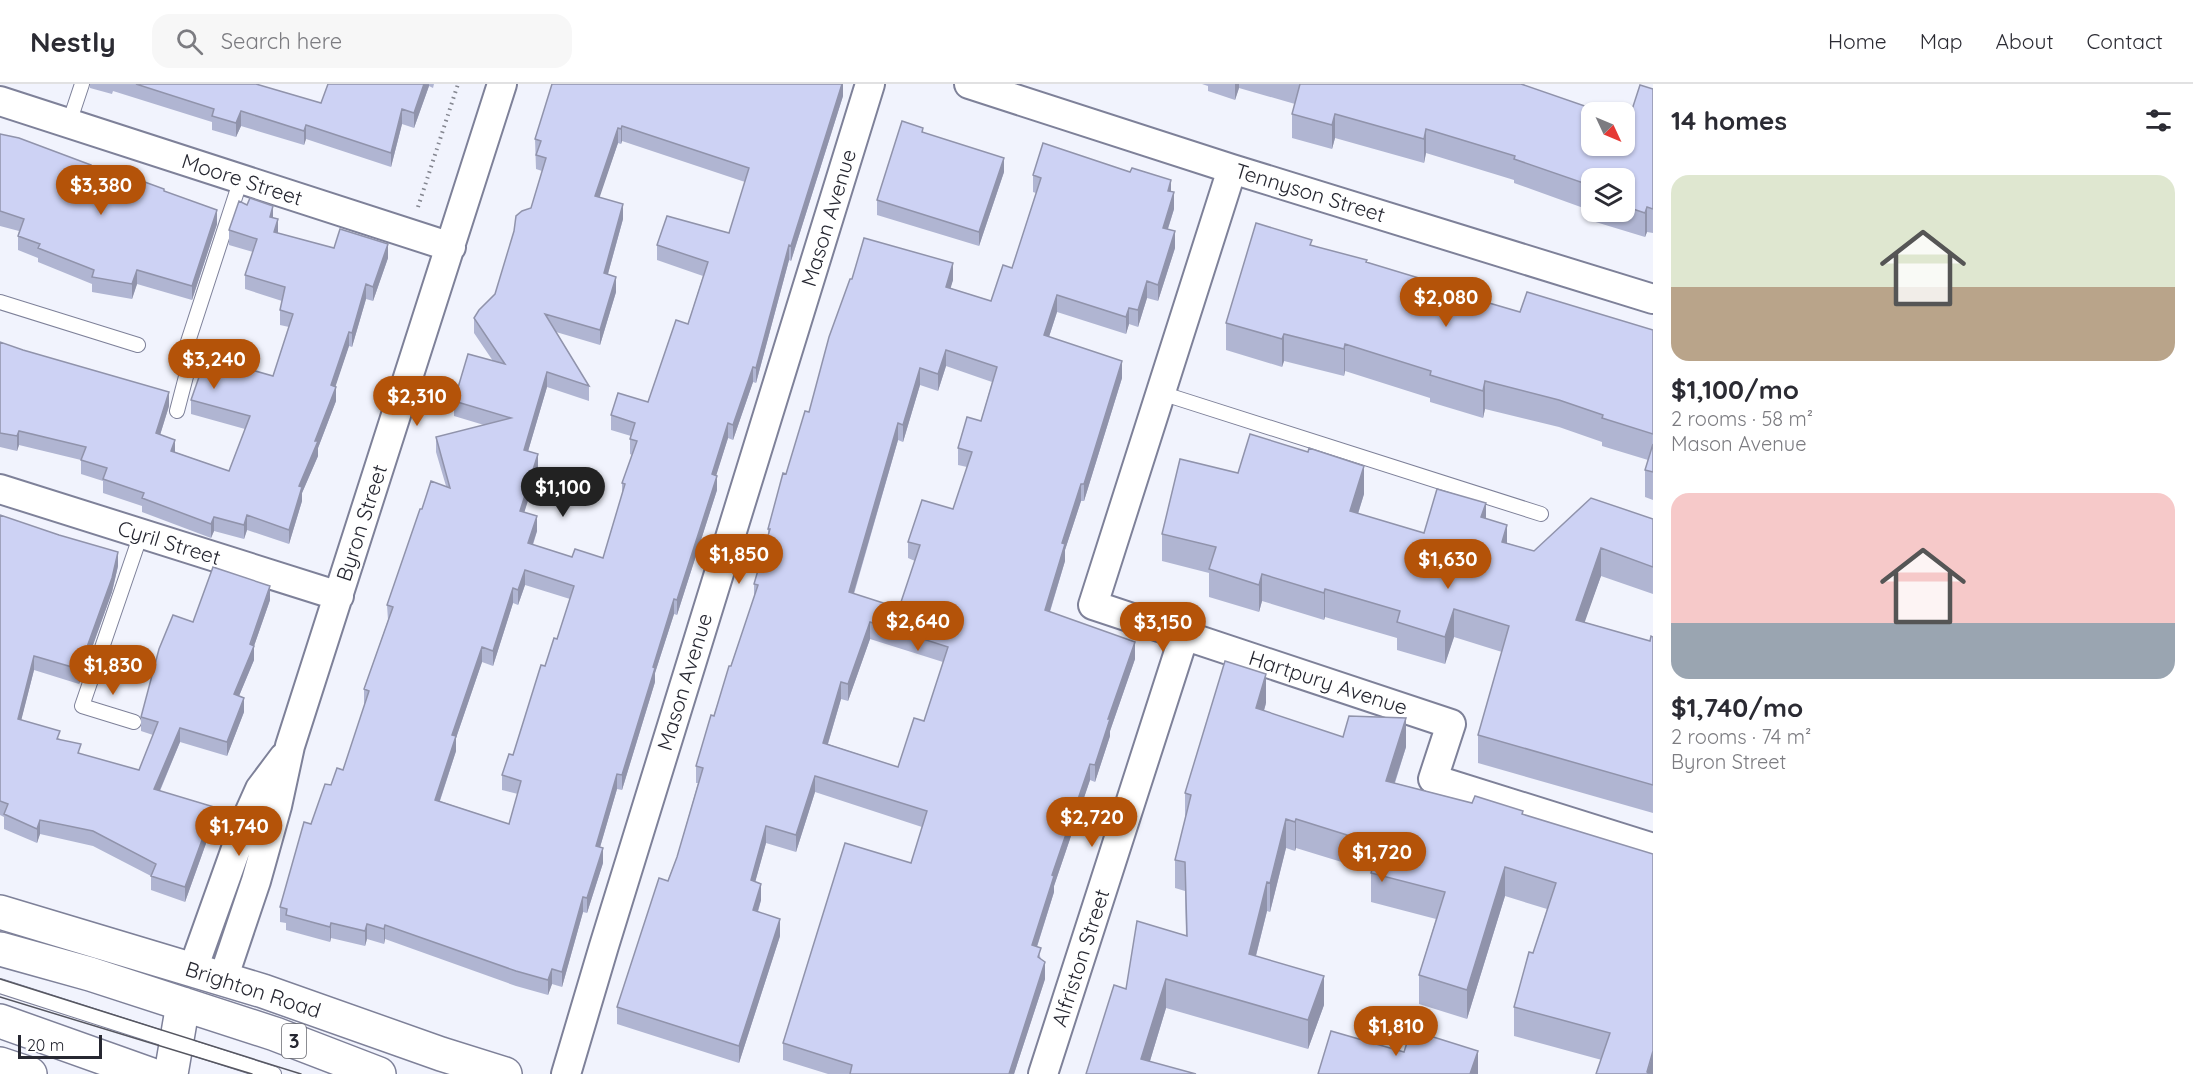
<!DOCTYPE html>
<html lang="en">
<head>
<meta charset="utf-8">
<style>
	:root { --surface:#fff; --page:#f7f7f7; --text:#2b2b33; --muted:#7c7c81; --line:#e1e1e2; --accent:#b45309 }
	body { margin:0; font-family:Quicksand,sans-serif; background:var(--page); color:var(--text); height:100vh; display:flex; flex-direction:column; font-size:22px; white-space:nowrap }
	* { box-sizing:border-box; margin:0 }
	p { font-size:20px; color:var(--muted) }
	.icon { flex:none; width:33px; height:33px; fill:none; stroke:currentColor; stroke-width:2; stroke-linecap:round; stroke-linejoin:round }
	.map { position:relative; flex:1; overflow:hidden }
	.details { display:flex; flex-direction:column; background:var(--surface); width:540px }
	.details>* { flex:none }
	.needle { width:39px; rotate:134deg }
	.fabs { position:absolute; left:1581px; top:18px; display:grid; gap:12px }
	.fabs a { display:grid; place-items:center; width:54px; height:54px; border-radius:12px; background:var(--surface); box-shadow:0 2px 4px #0004; font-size:30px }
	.scale { position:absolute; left:18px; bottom:15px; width:84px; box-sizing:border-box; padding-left:6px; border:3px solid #262731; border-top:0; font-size:16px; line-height:21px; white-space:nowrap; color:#262731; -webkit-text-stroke:4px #fff; paint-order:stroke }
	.price { position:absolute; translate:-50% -51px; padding:0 14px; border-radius:21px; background:var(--accent); color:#fff; font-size:20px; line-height:39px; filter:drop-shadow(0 2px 3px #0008) }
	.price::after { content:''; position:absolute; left:50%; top:36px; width:18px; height:14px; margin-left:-9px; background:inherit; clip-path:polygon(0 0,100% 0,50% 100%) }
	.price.current { background:#222; color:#fff }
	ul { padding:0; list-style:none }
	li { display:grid; align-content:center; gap:12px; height:318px; padding:0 18px }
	li span { display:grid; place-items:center; height:186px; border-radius:18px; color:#555 }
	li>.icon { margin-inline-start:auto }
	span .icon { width:108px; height:108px; fill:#fffc; stroke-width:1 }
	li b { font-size:26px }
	h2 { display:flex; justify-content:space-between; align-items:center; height:72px; padding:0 18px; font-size:26px }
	header { display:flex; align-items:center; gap:36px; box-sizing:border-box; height:84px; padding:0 30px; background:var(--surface); border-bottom:2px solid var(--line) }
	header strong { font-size:28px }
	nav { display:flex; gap:33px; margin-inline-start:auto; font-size:21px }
	.search { width:420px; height:54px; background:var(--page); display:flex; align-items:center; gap:15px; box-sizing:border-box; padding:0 21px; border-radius:18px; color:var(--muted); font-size:22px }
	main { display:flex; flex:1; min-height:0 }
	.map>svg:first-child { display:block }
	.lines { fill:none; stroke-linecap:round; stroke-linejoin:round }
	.service-casing { stroke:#7e8199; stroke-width:16 }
	.minor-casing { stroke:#7e8199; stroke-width:32 }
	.primary-casing { stroke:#7e8199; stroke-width:36 }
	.trunk-casing { stroke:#7e8199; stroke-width:36 }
	.path { stroke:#83858f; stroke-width:4; stroke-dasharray:1.5 4.5; stroke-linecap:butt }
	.service { stroke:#fff; stroke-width:14 }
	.minor { stroke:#fff; stroke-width:28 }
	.primary { stroke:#fff; stroke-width:33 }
	.trunk { stroke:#fff; stroke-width:33 }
	.tram { stroke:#555660; stroke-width:1.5 }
	.wall { fill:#b0b5d2; fill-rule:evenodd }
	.shaded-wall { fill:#9093ab }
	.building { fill:#cdd2f4; stroke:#9093ab; stroke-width:1.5; fill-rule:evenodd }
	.labels { text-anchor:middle; stroke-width:4.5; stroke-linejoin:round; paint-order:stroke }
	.shield { fill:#fff; stroke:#67686f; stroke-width:1.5 }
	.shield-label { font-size:20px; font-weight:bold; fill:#262731 }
	.street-label { font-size:21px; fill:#262731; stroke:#fff }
</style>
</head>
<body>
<header>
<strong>Nestly</strong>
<div class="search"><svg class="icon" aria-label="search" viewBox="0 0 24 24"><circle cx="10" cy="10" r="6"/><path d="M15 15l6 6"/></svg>Search here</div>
<nav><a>Home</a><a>Map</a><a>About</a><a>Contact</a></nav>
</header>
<main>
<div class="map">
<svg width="1653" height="990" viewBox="0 0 1653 990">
	<rect width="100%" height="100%" fill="#f1f3fd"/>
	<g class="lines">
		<g class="service-casing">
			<path id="service" d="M69 39 82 0
				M0 218 138 261
				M1161 309 1541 430
				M177 327 189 281 185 267 241 95
				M134 638 82 622 141 450
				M0 902 274 990"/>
		</g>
		<g class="minor-casing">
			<path id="minor" d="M969 0 1232 85 1653 215
				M0 17 451 163
				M1232 85 1093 521 1451 640 1433 695 1653 764
				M0 405 339 512
				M193 885 247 734 260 705 284 673
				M223 895 256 797 277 722 290 662 502 0
				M566 990 604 862 870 0
				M1043 990 1184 552"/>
		</g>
		<g class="primary-casing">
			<path id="primary" d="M0 828 263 907 441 970 505 990
				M0 980 30 990"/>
		</g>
		<g class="trunk-casing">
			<path id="trunk" d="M0 865 90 890 275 950 379 990
				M0 937 149 990
				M171 990 183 920"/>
		</g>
		<path class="path" d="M418 123 458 0"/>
		<use href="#service" class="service"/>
		<use href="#minor" class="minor"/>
		<use href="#primary" class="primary"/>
		<use href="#trunk" class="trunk"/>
		<path class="tram" d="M0 895 301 990
			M0 913 252 990"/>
	</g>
	<path class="wall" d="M90 0H256L321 19 328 0H434L433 4 429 2 414 44 402 40 391 83 306 55 304 61 241 42 236 53 212 46V38L113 7 112 10 90 4Z
		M843 0V12L791 177 789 176 756 299 753 298 733 356 728 354 716 391 717 406 677 531 674 530 655 589V598L622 706 617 705 600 763 603 779 587 829 583 828 562 903 552 900 548 911 516 902 385 855 384 860 367 855 365 862 331 854 330 858 286 846V839L280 838V823L311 740 331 701 343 686 365 620H364V605L388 536 387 521 422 425 446 402 436 368V353L484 341 454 332V317L493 277 474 249V234L495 210 531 124 542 87 536 85 535 55ZM622 57 745 98 729 149 657 161V176L703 192 688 240 648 318 611 331V346L631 352 630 355V370L632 371 622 399V410L603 474 572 473 533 461 537 447 524 428 538 385 528 367 547 303 589 317V302L556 248 600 261 616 208 608 190 623 135 599 113 618 59 621 60ZM525 501 570 515 557 555 545 582 513 671 502 691V706L518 710 509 740 440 717 456 667V654L482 578 493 582 513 519 518 521Z
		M1202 0H1525L1524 1 1628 38 1653 5V149L1647 148 1645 153 1589 136V126L1514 99V96L1426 69 1424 79 1335 54 1332 65 1292 54V30L1295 20 1239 4 1235 16 1208 7V2ZM1592 94H1624V128H1592Z
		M0 50 91 84 164 107 217 140 192 216 137 200 132 215 92 208V200L38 178V174L18 166V152L19 147 0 142Z
		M1004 88 979 162 877 131V116Z
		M1033 91 1171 108 1174 125 1168 145 1175 164 1158 217 1147 214 1138 243 1129 240 1126 250 1057 228 1049 253 1122 294 1084 417H1081L1065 466V477L1050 528 1135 575 1110 647V652L1095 698 1090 696 1054 802V808L1037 863 1041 875 1045 895 1014 990H828L783 976V959L911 779 922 743 815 708 796 768 766 759 755 798 761 816 758 828 780 852 739 979 617 940V923L677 773 698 699H696V682L754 514V500L768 451V445L786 390 809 328 852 195 953 196 950 204 991 217 1012 184 1036 109 1033 108ZM946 282 992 298 981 337 958 364V381L967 383 953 425 908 458V474L915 477 899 524 854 510 898 356 903 358 920 301 938 307ZM870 555 943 578 924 637 898 683 828 660 841 615 848 617Z
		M273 134 278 149 334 164 388 174 373 217 366 215 352 263 349 262 335 302 336 317 318 364V372L302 409V417L289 460 247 446 244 455 214 447 211 454 142 428V422L103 409V397L81 390V376L19 361 17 367 0 363V258L169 322 160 351 175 368 229 387 245 345 191 330V316L273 292 289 243 280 241V226L282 217 245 205V191L253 168 229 161V146Z
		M1312 161 1367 178 1442 205 1520 228 1653 246V416L1645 413V386L1648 376 1602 362V358L1559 343 1485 325 1483 334 1430 318V314L1345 287 1344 292 1284 277 1282 283 1226 266V239Z
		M1238 389 1364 410 1358 430 1424 449 1486 434 1507 459 1534 467 1653 435V510L1601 492 1584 538 1650 557 1653 553V729L1478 679V651L1502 568 1454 553 1445 580 1397 566V554L1325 533 1324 536 1262 517 1259 528 1209 513V489L1162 477V450Z
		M0 431 118 482 112 508 79 600 34 586 21 636 60 655 81 670 139 686 153 651 141 647V633L193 538 270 516 254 562V576L239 612 244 628 227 672 180 658 160 707 214 737 185 818 151 806V792L93 762 40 750 37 759 4 745V733L0 731Z
		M1266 619 1264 627 1343 653 1406 663 1395 699 1472 719 1523 730 1653 990 1514 952V923L1533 869 1547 825 1505 812 1467 935 1419 920V891L1436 835 1371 818V787L1296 764 1295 767 1286 764 1270 828 1267 827 1256 872 1324 921 1308 965 1166 924 1150 977 1086 990 1126 905 1186 852 1185 807 1175 804V776L1185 738V709Z"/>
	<path class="shaded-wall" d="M424 0H429V2L414 44V29Z
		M842 0H843V12L791 177V162Z
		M1235 0H1239V4L1235 16Z
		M402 25V40L391 83V69Z
		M241 27V42L236 53V39Z
		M1335 30V54L1332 65V41Z
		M306 41V55L304 61V47Z
		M622 42V57L621 60V45Z
		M618 44V59L595 127V112Z
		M1426 45V69L1424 79V55Z
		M1004 74V88L979 162V148Z
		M1171 96V113L1168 107Z
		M1174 108V125L1163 160V144Z
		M623 120V135L604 204V189Z
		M273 122V137L270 133Z
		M1647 123V148L1645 153V129Z
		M217 126V140L192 216V202Z
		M278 135V149L274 148Z
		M1175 147V164L1158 217V201Z
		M388 160V174L373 217V203Z
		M789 161V176L756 299V284Z
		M953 179V196L946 220V203Z
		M137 186V200L132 215V200Z
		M616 193V208L600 261V246Z
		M1147 197V214L1138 243V226Z
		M366 200V215L352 263V249Z
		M1057 211V228L1044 268V251Z
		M1129 224V240L1126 250V233Z
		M349 248V262L333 310 336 303V317L318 364V372L302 409V417L289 460V446L299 402 315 357 331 301Z
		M1284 250V277L1282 283V255Z
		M1345 260V287L1344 292V265Z
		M946 266V282L938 307V290Z
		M1122 277V294L1084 417V400Z
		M753 283V298L733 356V341Z
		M920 284V301L903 358V341Z
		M547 288V303L524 381V366Z
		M1485 297V325L1483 334V307Z
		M169 308V322L156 364V349Z
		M728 339V354L712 405V390Z
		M898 339V356L849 525V508Z
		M19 347V361L17 367V352Z
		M175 356V370L171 367Z
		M538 370V385L520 442V427Z
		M1364 382V410L1350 455V427Z
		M717 392V406L677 531V516Z
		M1081 400V417L1065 466V477L1045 543V526L1062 459Z
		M1486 419V447L1481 433Z
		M247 431V446L244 455V441Z
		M537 432V447L528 474V459Z
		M214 433V447L211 454V440Z
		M1507 441V469L1502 458Z
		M1601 464V492L1576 563V536Z
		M118 468V482L112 508 79 600V585Z
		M525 486V501L518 521V506Z
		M1262 490V517L1259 528V501Z
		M270 502V516L254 562V576L234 624V610Z
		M513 504V519L493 582V567Z
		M1325 505V533L1324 536V509Z
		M674 515V530L655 589V598L622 706V691L653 583Z
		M1454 525V553L1445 580V553Z
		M870 538V555L848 617V600Z
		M1135 558V575L1110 647V652L1095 698V681L1108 635Z
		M482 563V578L456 654V667L435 731V716L452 651Z
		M34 572V586L18 649V635Z
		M1266 590V619L1256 653V624Z
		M841 598V615L823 676V659Z
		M244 614V628L227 672V658Z
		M1406 634V663L1386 725V697Z
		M180 644V658L154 720V705Z
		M1090 680V696L1054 802V808L1032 878V861L1052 791Z
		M617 690V705L596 777V762Z
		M815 692V708L796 768V751Z
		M214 723V737L185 818V803Z
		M1286 735V764L1270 828V799Z
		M1296 735V764L1295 767V738Z
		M40 736V750L37 759V745Z
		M766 742V759L751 813V796Z
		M603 764V779L587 829V814Z
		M1505 783V812L1467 935V906Z
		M1267 798V827L1249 899V870Z
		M761 800V816L753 843V826Z
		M583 813V828L562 903V888Z
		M780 835V852L739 979V962Z
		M331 839V854L330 858V843Z
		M367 840V855L365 862V847Z
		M385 841V855L384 860V845Z
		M1045 878V895L1014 990H1009Z
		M552 885V900L548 911V896Z
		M1324 892V921L1308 965V936Z
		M1166 895V924L1146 990 1141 975Z
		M1478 967V990H1470Z
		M1653 967V990H1647Z"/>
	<path class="building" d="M136 0H256L321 19 328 0H424L414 29 402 25 391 69 306 41 304 47 241 27 236 39 212 32 214 25Z
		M552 0H842L791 162 789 161 756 284 753 283 733 341 728 339 712 390 717 392 677 516 674 515 653 583 655 584 622 691 617 690 596 762 603 764 587 814 583 813 562 888 552 885 548 896 516 887 385 841 384 845 367 840 365 847 331 839 330 843 286 831 287 825 280 823 304 738 311 740 325 700 331 701 337 684 343 686 369 607 364 605 393 523 387 521 420 425H422L431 397 450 404 436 353 511 334 454 317 468 270 505 280 474 234 479 226 495 210 514 147 516 132 522 127 531 124 546 74 536 71 541 57 535 55ZM622 42 749 84 729 149 667 132 657 161 708 178 688 240 676 236 648 318 618 309 611 331 635 339 630 355 637 357 622 399 625 400 603 474 575 465 572 473 528 459 537 432 520 427 538 370 524 366 547 288 589 302 545 230 600 246 616 193 604 189 623 120 595 112 618 44 621 45ZM525 486 574 502 557 555 554 554 545 582 541 581 513 671 509 670 502 691 521 697 509 740 435 716 456 652 452 651 482 563 493 567 513 504 518 506Z
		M1300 0H1521L1602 28H1592V62H1624V36L1628 38 1640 1 1653 5V125L1647 123 1645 129 1624 122V94H1592V102L1514 75 1515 72 1426 45 1424 55 1335 30 1332 41 1292 30Z
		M902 37 923 44 922 48 1004 74 979 148 877 116Z
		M0 50 19 54 91 81 90 84 142 97 164 105V107L217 126 192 202 137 186 132 200 92 193 94 186 38 164 40 160 18 152 24 135 0 127Z
		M1043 59 1130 88 1132 84 1171 96 1168 107 1174 108 1163 144 1175 147 1158 201 1147 197 1138 226 1129 224 1126 233 1057 211 1044 251 1122 277 1084 400H1081L1062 459 1065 460 1045 526 1135 558 1108 635H1110L1095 681 1090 680 1052 791 1054 792 1032 861 1041 864 1038 873 1045 878 1009 990H850L852 981 783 959 845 759 911 779 927 727 815 692 796 751 766 742 751 796 761 800 753 826 780 835 739 962 617 923 659 794 668 797 677 773 703 684 696 682 711 631 714 632 729 582H731L758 501 754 500 770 445H768L783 389 786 390 805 327 809 328 829 253 850 195H852L864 154 953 179 946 203 991 217 1003 181 1012 184 1041 94 1033 91ZM946 266 997 283 981 337 967 333 958 364 972 368 953 425 922 416 908 458 920 461 899 524 849 508 898 339 903 341 920 284 938 290ZM870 538 948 563 924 637 914 634 898 683 823 659 841 598 848 600Z
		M250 114 273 122 270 133 278 135 274 148 334 164 340 145 388 160 373 203 366 200 352 249 349 248 331 301 336 303 315 357H318L299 402 302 403 289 446 247 431 244 441 214 433 211 440 142 414 144 409 103 395 107 384 81 376 86 363 19 347 17 352 0 349V258L23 266 169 308 156 349 175 356 171 367 229 387 250 332 191 316 206 273 273 292 293 230 280 226 285 203 245 191 257 155 229 146 239 117 247 121Z
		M1256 139 1312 156 1310 161 1367 176 1366 178 1442 201 1441 205 1520 228 1527 208 1653 246V350L1602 334 1603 331 1559 316 1485 297 1483 307 1430 291 1431 287 1345 260 1344 265 1284 250 1282 255 1226 239Z
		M1250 350 1308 368 1309 364 1364 382 1350 427 1424 449 1437 405 1486 419 1481 433 1507 441 1502 458 1534 467 1591 414 1653 435V483L1601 464 1576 536 1650 557 1651 552 1653 553V701L1478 651 1509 542 1454 525 1445 553 1397 538 1400 527 1325 505 1324 509 1262 490 1259 501 1209 485 1216 463 1162 450 1180 375 1238 389Z
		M1653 360V388L1645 386Z
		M0 431 59 451 118 468 112 494 79 585 34 572 18 635 60 647 57 655 81 660 78 669 139 686 158 638 141 633 159 565 173 531 193 538 213 483 270 502 250 560 254 562 234 610 244 614 227 658 180 644 154 705 214 723 185 803 151 792 156 780 93 747 40 736 37 745 4 730 8 720 0 717Z
		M1225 577 1266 590 1256 624 1343 653 1349 632 1406 634 1386 697 1472 719 1475 712 1523 727 1522 730 1653 770V967L1647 988 1650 990H1596L1610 949 1514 923 1529 868 1533 869 1556 799 1505 783 1467 906 1419 891 1445 808 1371 789 1379 761 1296 735 1295 738 1286 735 1270 799 1267 798 1249 870 1324 892 1308 936 1166 895 1141 975 1196 990H1086L1114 901 1126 905 1137 837 1187 852 1185 778 1175 776 1191 711 1185 709Z
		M1411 946 1478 967 1470 990H1318L1331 947 1404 968Z"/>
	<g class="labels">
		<rect class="shield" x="282" y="940" width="24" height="34" rx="4.5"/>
		<g class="shield-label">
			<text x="294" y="964">3</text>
		</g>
		<g class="street-label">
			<text transform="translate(242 96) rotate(18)" y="7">Moore Street</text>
			<text transform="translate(1310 109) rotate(17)" y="7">Tennyson Street</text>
			<text transform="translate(829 134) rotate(-73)" y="7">Mason Avenue</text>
			<text transform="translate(362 439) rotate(-72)" y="7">Byron Street</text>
			<text transform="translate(169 459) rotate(17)" y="7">Cyril Street</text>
			<text transform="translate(685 598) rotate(-73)" y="7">Mason Avenue</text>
			<text transform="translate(1328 599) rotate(18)" y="7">Hartpury Avenue</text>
			<text transform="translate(1081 874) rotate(-72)" y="7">Alfriston Street</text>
			<text transform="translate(253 906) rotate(18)" y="7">Brighton Road</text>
		</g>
	</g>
</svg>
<div class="fabs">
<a><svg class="needle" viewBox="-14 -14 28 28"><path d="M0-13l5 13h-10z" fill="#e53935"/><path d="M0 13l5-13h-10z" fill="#7c7c81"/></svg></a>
<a><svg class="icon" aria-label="layers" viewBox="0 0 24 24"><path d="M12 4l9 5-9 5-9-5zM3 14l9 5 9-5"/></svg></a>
</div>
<div class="scale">20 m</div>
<b class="price" style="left:101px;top:132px">$3,380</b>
<b class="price" style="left:1446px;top:244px">$2,080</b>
<b class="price" style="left:214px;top:306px">$3,240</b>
<b class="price" style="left:417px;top:343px">$2,310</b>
<b class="price current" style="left:563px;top:434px">$1,100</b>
<b class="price" style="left:739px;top:501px">$1,850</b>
<b class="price" style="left:1448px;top:506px">$1,630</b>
<b class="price" style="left:918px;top:568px">$2,640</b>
<b class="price" style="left:1163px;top:569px">$3,150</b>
<b class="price" style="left:113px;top:612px">$1,830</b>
<b class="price" style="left:1092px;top:764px">$2,720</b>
<b class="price" style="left:239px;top:773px">$1,740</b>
<b class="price" style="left:1382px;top:799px">$1,720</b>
<b class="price" style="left:1396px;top:973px">$1,810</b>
</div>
<section class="details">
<h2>14 homes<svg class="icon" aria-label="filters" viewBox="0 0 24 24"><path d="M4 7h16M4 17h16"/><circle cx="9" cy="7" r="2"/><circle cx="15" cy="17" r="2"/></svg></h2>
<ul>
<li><span style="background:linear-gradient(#dfe7d0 60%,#b9a48a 0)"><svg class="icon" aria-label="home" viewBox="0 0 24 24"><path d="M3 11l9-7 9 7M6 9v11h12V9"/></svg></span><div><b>$1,100/mo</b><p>2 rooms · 58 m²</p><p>Mason Avenue</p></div></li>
<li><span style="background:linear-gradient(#f6c9c9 70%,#9aa5b1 0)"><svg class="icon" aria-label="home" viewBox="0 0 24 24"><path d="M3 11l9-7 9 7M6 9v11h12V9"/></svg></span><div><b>$1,740/mo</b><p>2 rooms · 74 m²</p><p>Byron Street</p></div></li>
</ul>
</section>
</main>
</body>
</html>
